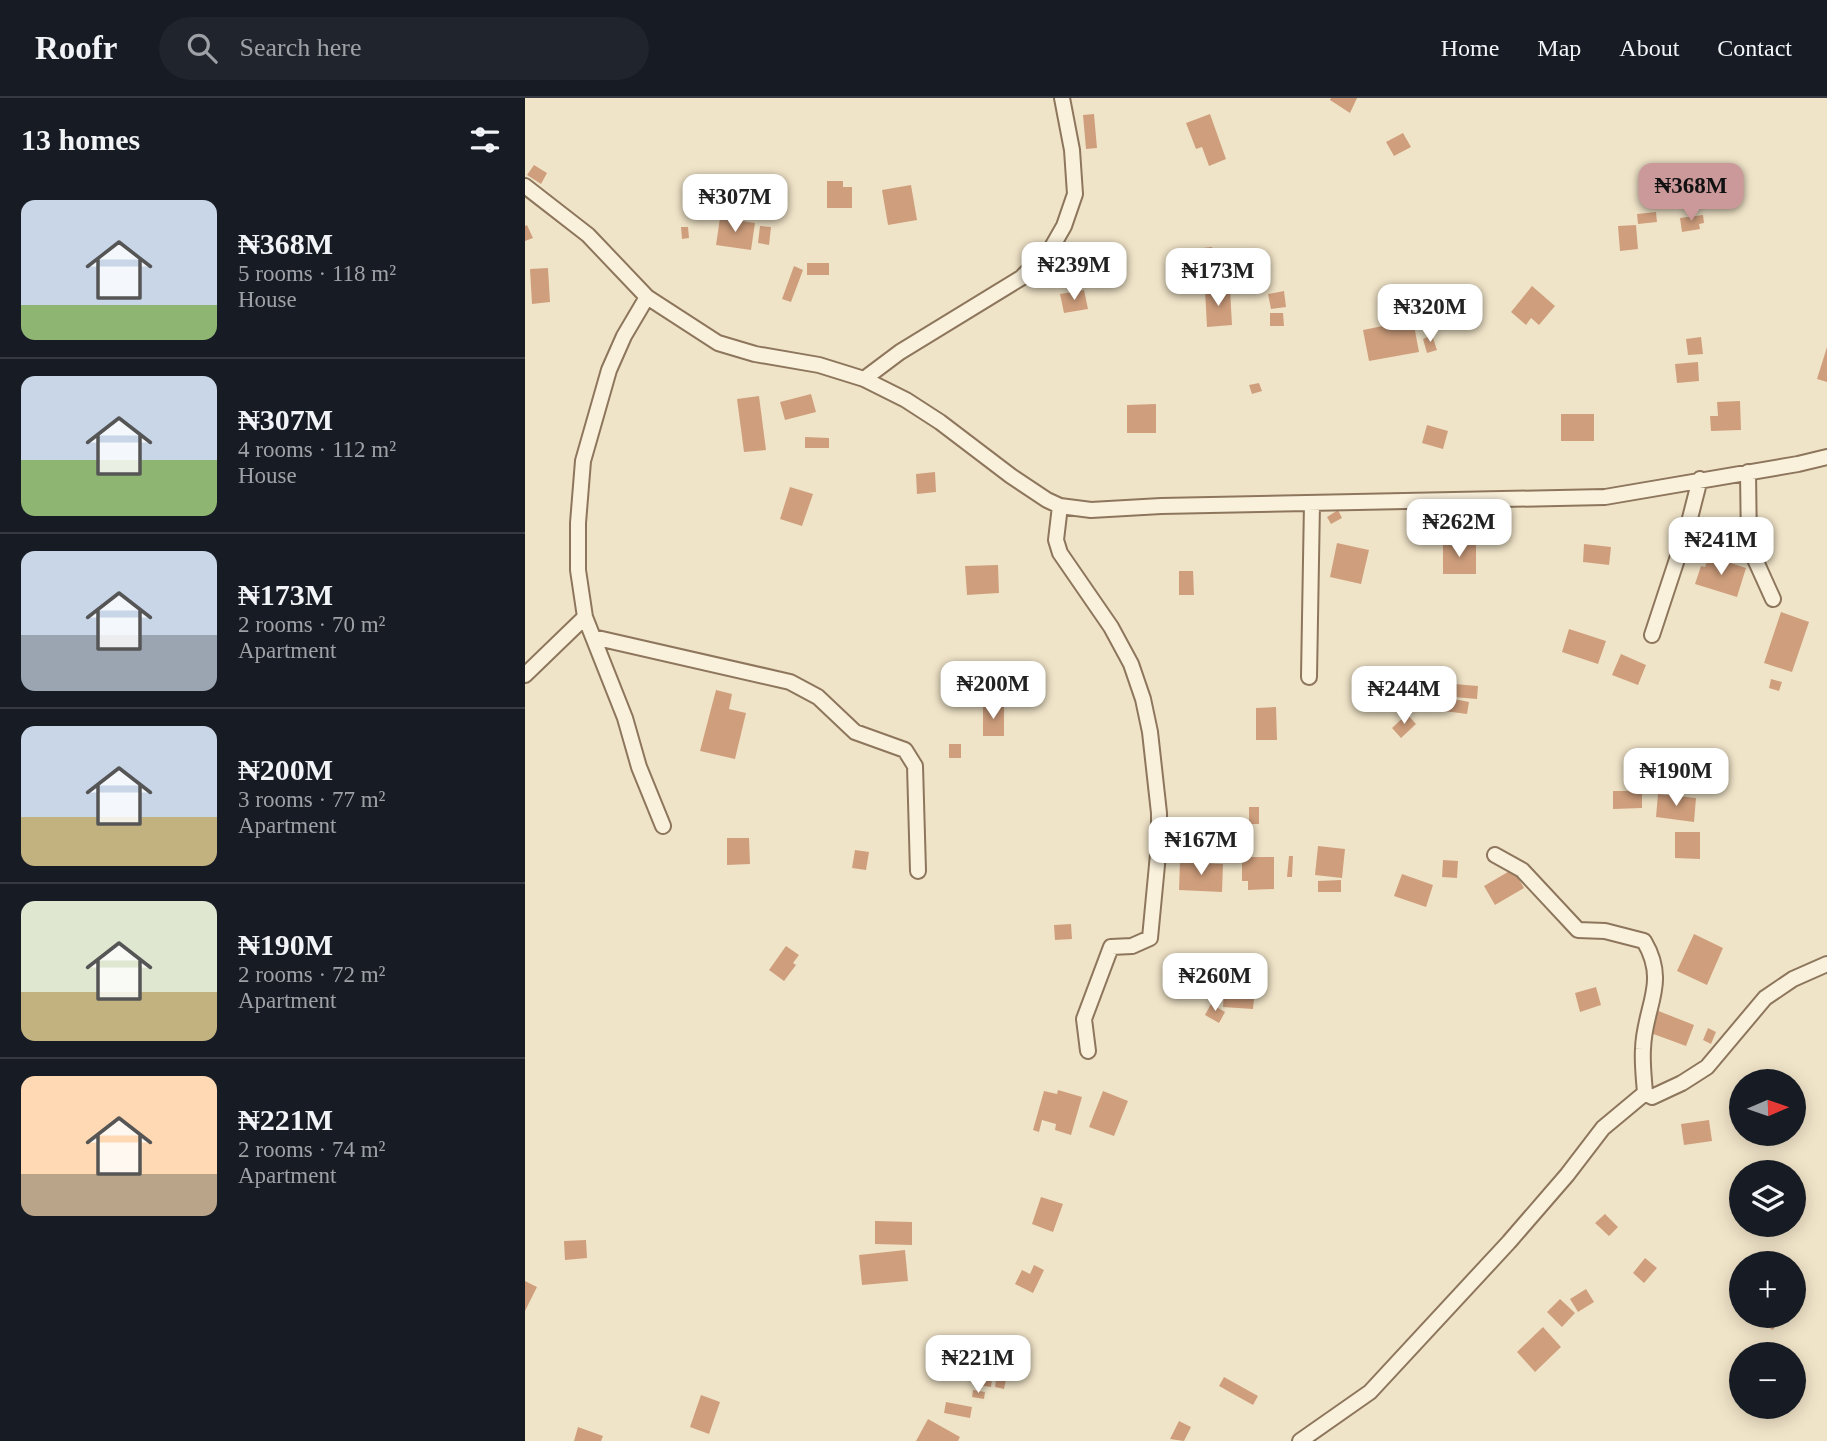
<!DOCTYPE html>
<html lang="en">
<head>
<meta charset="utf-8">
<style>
	:root { --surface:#171b24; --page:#20242c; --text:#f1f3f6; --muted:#9ea1a6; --line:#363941; --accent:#cc999b }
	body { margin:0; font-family:"Times New Roman",serif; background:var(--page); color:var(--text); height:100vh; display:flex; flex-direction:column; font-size:26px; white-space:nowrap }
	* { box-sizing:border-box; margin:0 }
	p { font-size:23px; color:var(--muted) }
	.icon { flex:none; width:38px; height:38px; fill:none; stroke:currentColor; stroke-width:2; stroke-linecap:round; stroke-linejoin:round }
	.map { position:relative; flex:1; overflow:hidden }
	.panel { display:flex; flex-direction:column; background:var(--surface); width:525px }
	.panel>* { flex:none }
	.needle { width:46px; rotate:88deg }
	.fabs { position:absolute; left:1204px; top:971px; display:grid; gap:14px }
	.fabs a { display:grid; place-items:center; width:77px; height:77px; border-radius:50%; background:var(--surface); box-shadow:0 4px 18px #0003; font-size:35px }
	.price { position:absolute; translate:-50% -60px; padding:0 16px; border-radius:14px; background:#fff; color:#222; font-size:23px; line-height:46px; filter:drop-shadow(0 2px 4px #0008) }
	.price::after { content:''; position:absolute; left:50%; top:42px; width:21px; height:16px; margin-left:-10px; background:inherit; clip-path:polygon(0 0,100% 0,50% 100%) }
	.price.on { background:var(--accent); color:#111 }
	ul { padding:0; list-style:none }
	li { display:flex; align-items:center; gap:21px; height:175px; padding:0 21px }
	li+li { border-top:2px solid var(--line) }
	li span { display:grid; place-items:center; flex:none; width:196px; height:140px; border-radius:14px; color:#555 }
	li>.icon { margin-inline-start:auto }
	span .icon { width:84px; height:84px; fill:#fffc; stroke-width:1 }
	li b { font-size:30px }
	h2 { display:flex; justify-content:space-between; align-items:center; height:84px; padding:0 21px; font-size:30px }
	header { display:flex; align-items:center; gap:42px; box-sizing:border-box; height:98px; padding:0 35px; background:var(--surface); border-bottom:2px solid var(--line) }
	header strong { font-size:33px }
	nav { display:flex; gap:38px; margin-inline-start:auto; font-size:24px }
	.search { width:490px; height:63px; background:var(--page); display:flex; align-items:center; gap:18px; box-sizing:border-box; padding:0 24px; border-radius:38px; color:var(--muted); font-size:26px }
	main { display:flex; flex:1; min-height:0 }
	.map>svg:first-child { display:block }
	.building { fill:#cf9f7d }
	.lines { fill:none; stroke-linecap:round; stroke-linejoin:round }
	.minor-casing { stroke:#8d765c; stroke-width:18 }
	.minor { stroke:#faf1dc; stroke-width:14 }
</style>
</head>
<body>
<header>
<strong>Roofr</strong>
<div class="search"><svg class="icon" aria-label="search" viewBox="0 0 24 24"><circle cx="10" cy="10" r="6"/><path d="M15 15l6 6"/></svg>Search here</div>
<nav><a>Home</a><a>Map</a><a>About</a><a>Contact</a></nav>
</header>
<main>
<section class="panel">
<h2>13 homes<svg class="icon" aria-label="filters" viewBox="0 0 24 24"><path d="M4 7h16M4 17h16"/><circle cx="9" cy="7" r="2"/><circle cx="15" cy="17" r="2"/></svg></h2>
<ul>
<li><span style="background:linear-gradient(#c9d6e8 75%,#8fb573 0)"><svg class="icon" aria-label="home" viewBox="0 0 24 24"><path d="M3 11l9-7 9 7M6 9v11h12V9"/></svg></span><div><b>₦368M</b><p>5 rooms · 118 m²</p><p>House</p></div></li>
<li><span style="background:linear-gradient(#c9d6e8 60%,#8fb573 0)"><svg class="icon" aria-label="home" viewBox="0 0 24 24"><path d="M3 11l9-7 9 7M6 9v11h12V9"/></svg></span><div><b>₦307M</b><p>4 rooms · 112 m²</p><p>House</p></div></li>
<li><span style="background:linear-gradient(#c9d6e8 60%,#9aa5b1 0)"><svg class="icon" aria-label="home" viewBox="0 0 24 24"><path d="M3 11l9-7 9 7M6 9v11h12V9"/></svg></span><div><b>₦173M</b><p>2 rooms · 70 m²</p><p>Apartment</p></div></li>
<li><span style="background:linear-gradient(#c9d6e8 65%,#c2b280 0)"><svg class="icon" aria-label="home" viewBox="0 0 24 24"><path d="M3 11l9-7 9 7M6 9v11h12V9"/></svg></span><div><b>₦200M</b><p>3 rooms · 77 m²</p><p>Apartment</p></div></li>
<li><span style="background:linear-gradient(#dfe7d0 65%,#c2b280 0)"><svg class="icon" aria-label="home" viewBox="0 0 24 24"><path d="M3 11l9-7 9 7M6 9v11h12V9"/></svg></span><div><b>₦190M</b><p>2 rooms · 72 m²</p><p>Apartment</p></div></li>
<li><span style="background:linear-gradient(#ffd9b3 70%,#b9a48a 0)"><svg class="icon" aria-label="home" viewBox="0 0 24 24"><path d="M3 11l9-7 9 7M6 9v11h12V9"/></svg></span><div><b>₦221M</b><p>2 rooms · 74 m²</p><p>Apartment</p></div></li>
</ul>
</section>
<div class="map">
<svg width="1302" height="1343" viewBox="0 0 1302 1343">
	<rect width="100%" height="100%" fill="#f0e4c8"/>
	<path class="building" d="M806 0H832L825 15 805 2Z
		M569 16 572 50 561 51 558 17Z
		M685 16 701 61 684 68 677 49 671 51 661 25Z
		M878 35 886 49 869 58 861 44Z
		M9 67 22 75 16 86 2 77Z
		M302 83H318V89H327V110H302Z
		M386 87 392 122 363 127 357 92Z
		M1131 114 1132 124 1113 126 1112 116Z
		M1178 117 1179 125 1174 126 1175 131 1157 134 1155 120Z
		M195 120 230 125 226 152 191 147Z
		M2 127 8 140 0 143V128Z
		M1111 127 1113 151 1095 153 1093 128Z
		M235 128 246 129 244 147 233 145Z
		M156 129H163L164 140 157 141Z
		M687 149 688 154 698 153 699 173 669 175 668 151Z
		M282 165H304V177H282Z
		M269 168 278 172 266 204 257 201Z
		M23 170 25 204 7 206 5 171Z
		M1007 188 1030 208 1014 227 1006 220 1001 227 986 214Z
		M705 191 707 227 682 229 680 192Z
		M559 192 563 211 539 215 535 196Z
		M759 193 761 209 746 211 743 196Z
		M745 215H758L759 228H745Z
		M888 222 894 254 844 263 838 232Z
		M907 237 912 252 902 255 898 241Z
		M1176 239 1178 256 1163 257 1161 241Z
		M1302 249V284L1292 281Z
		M1173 264 1174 283 1152 285 1150 266Z
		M734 285 737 293 727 296 724 287Z
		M286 296 291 314 260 322 255 304Z
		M234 298 241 352 219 354 212 301Z
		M1215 303 1216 332 1186 333 1185 318H1193L1192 304Z
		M631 306V335H602V307Z
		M1036 316H1069V343H1036Z
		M902 327 923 333 918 351 897 345Z
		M280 339 304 340V350H280Z
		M410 374 411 394 392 396 391 376Z
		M265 389 288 396 277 428 255 421Z
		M813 412 817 420 806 426 802 419Z
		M812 445 844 452 836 486 805 479Z
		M918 445 951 446V476H918Z
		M1059 446 1086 449 1084 467 1058 464Z
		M1184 458 1221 470 1212 499 1170 486 1176 468 1180 469Z
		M473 467 474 495 442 497 440 468Z
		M654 473H668L669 497H654Z
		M1256 514 1284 524 1267 574 1239 565Z
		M1044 531 1081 543 1073 566 1037 554Z
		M1096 556 1121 567 1113 587 1087 577Z
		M1246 581 1257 584 1254 593 1244 590Z
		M917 585 953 588 952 601 928 599 927 614 915 613Z
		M191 592 207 596 204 611 221 615 210 661 175 653Z
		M929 601 944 604 942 616 927 614Z
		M458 608H479V638H458Z
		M751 609 752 642H731V610Z
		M882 616 891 626 876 640 867 630Z
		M424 646H436V660H424Z
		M1088 693H1117V710L1088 711Z
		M1133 696 1171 700 1169 724 1131 719Z
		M724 709H734V726H724Z
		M1150 734H1175V761L1150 760Z
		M202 740H224L225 766 202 767Z
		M793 748 820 751 817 780 790 777Z
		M330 752 344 754 341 772 327 770Z
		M764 758H768L767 779H762Z
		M717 759H749V791L723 792V783H717Z
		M918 762 933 763 932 780 917 779Z
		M655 764 698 766 697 794 654 792Z
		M988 771 999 790 970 807 959 788Z
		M877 776 908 787 901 809 869 798Z
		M816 782V794H793V783Z
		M546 826 547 841 530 842 529 827Z
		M1169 836 1198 850 1182 887 1152 873Z
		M261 848 274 857 268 865 271 867 259 883 244 872Z
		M700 879 731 882 728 911 698 909Z
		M1071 889 1076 907 1055 914 1050 895Z
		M686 906 700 914 694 925 680 917Z
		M1131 912 1169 927 1161 948 1123 934Z
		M1183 930 1191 934 1186 946 1178 942Z
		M533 992 557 999 546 1037 530 1032 531 1026 517 1022 514 1034 508 1032 519 993 532 996Z
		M578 993 603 1003 589 1038 564 1029Z
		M1184 1022 1187 1043 1159 1047 1156 1026Z
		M516 1099 538 1106 528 1134 507 1126Z
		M1080 1116 1093 1129 1084 1138 1070 1125Z
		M350 1123 387 1124V1147L350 1146Z
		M61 1142 62 1160 40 1162 39 1143Z
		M380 1152 383 1183 337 1187 334 1157Z
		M1120 1160 1132 1170 1119 1185 1108 1175Z
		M509 1167 519 1172 508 1195 490 1186 497 1172 505 1176Z
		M0 1183 12 1189 0 1213Z
		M1061 1191 1069 1204 1053 1214 1045 1201Z
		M1035 1201 1050 1215 1037 1229 1022 1214Z
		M1237 1218H1248L1254 1221 1248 1232 1233 1224Z
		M1018 1229 1036 1249 1010 1274 992 1254Z
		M455 1257 470 1259 466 1289 452 1287Z
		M473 1270 483 1272 479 1291 470 1289Z
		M699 1279 733 1298 728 1307 694 1288Z
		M448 1292 460 1294 459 1301 447 1299Z
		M176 1297 195 1304 184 1336 165 1329Z
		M421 1304 447 1309 445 1320 419 1315Z
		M403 1321 435 1339 433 1343H391Z
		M654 1323 666 1329 659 1343 645 1341Z
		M53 1329 78 1338 76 1343H49Z"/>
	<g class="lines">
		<g class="minor-casing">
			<path id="minor" d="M0 88 63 137 122 199 193 245 230 256 294 267 339 281 381 302 415 324 486 378 522 402 535 408 566 412 636 408 1080 399 1273 366 1302 359
				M122 199 99 238 84 272 58 363 53 425V472L60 519 100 620 114 669 138 728
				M339 281 375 254 496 180 527 149 539 128 550 96 547 52 537 0
				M1223 374 1224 448 1248 501
				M535 408 531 442 535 455 586 529 606 566 618 601 625 634 634 715V746L625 840 607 848 586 849 559 921 563 953
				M1127 537 1163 428 1175 381
				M68 539 265 584 293 599 330 634 380 652 390 668 393 773
				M0 577 60 519
				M784 579 787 405
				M970 757 997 772 1053 832 1080 833 1119 843C1144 885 1119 909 1118 951 1117 965 1119 981 1120 995
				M775 1343 845 1294 984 1144 1042 1077 1078 1030 1120 995 1127 999 1157 985 1182 969 1240 900 1268 881 1302 866"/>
		</g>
		<use href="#minor" class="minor"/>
	</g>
</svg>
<div class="fabs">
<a><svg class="needle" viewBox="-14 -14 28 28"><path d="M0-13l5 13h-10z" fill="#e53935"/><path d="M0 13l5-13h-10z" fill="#9ea1a6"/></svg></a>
<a><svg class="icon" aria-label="layers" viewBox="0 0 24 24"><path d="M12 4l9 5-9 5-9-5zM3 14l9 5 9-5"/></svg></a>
<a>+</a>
<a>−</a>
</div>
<b class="price on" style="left:1166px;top:125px">₦368M</b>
<b class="price" style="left:210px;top:136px">₦307M</b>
<b class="price" style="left:549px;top:204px">₦239M</b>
<b class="price" style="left:693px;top:210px">₦173M</b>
<b class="price" style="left:905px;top:246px">₦320M</b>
<b class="price" style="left:934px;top:461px">₦262M</b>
<b class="price" style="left:1196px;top:479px">₦241M</b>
<b class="price" style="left:468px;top:623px">₦200M</b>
<b class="price" style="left:879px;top:628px">₦244M</b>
<b class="price" style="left:1151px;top:710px">₦190M</b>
<b class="price" style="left:676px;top:779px">₦167M</b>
<b class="price" style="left:690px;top:915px">₦260M</b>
<b class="price" style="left:453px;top:1297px">₦221M</b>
</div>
</main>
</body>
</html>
